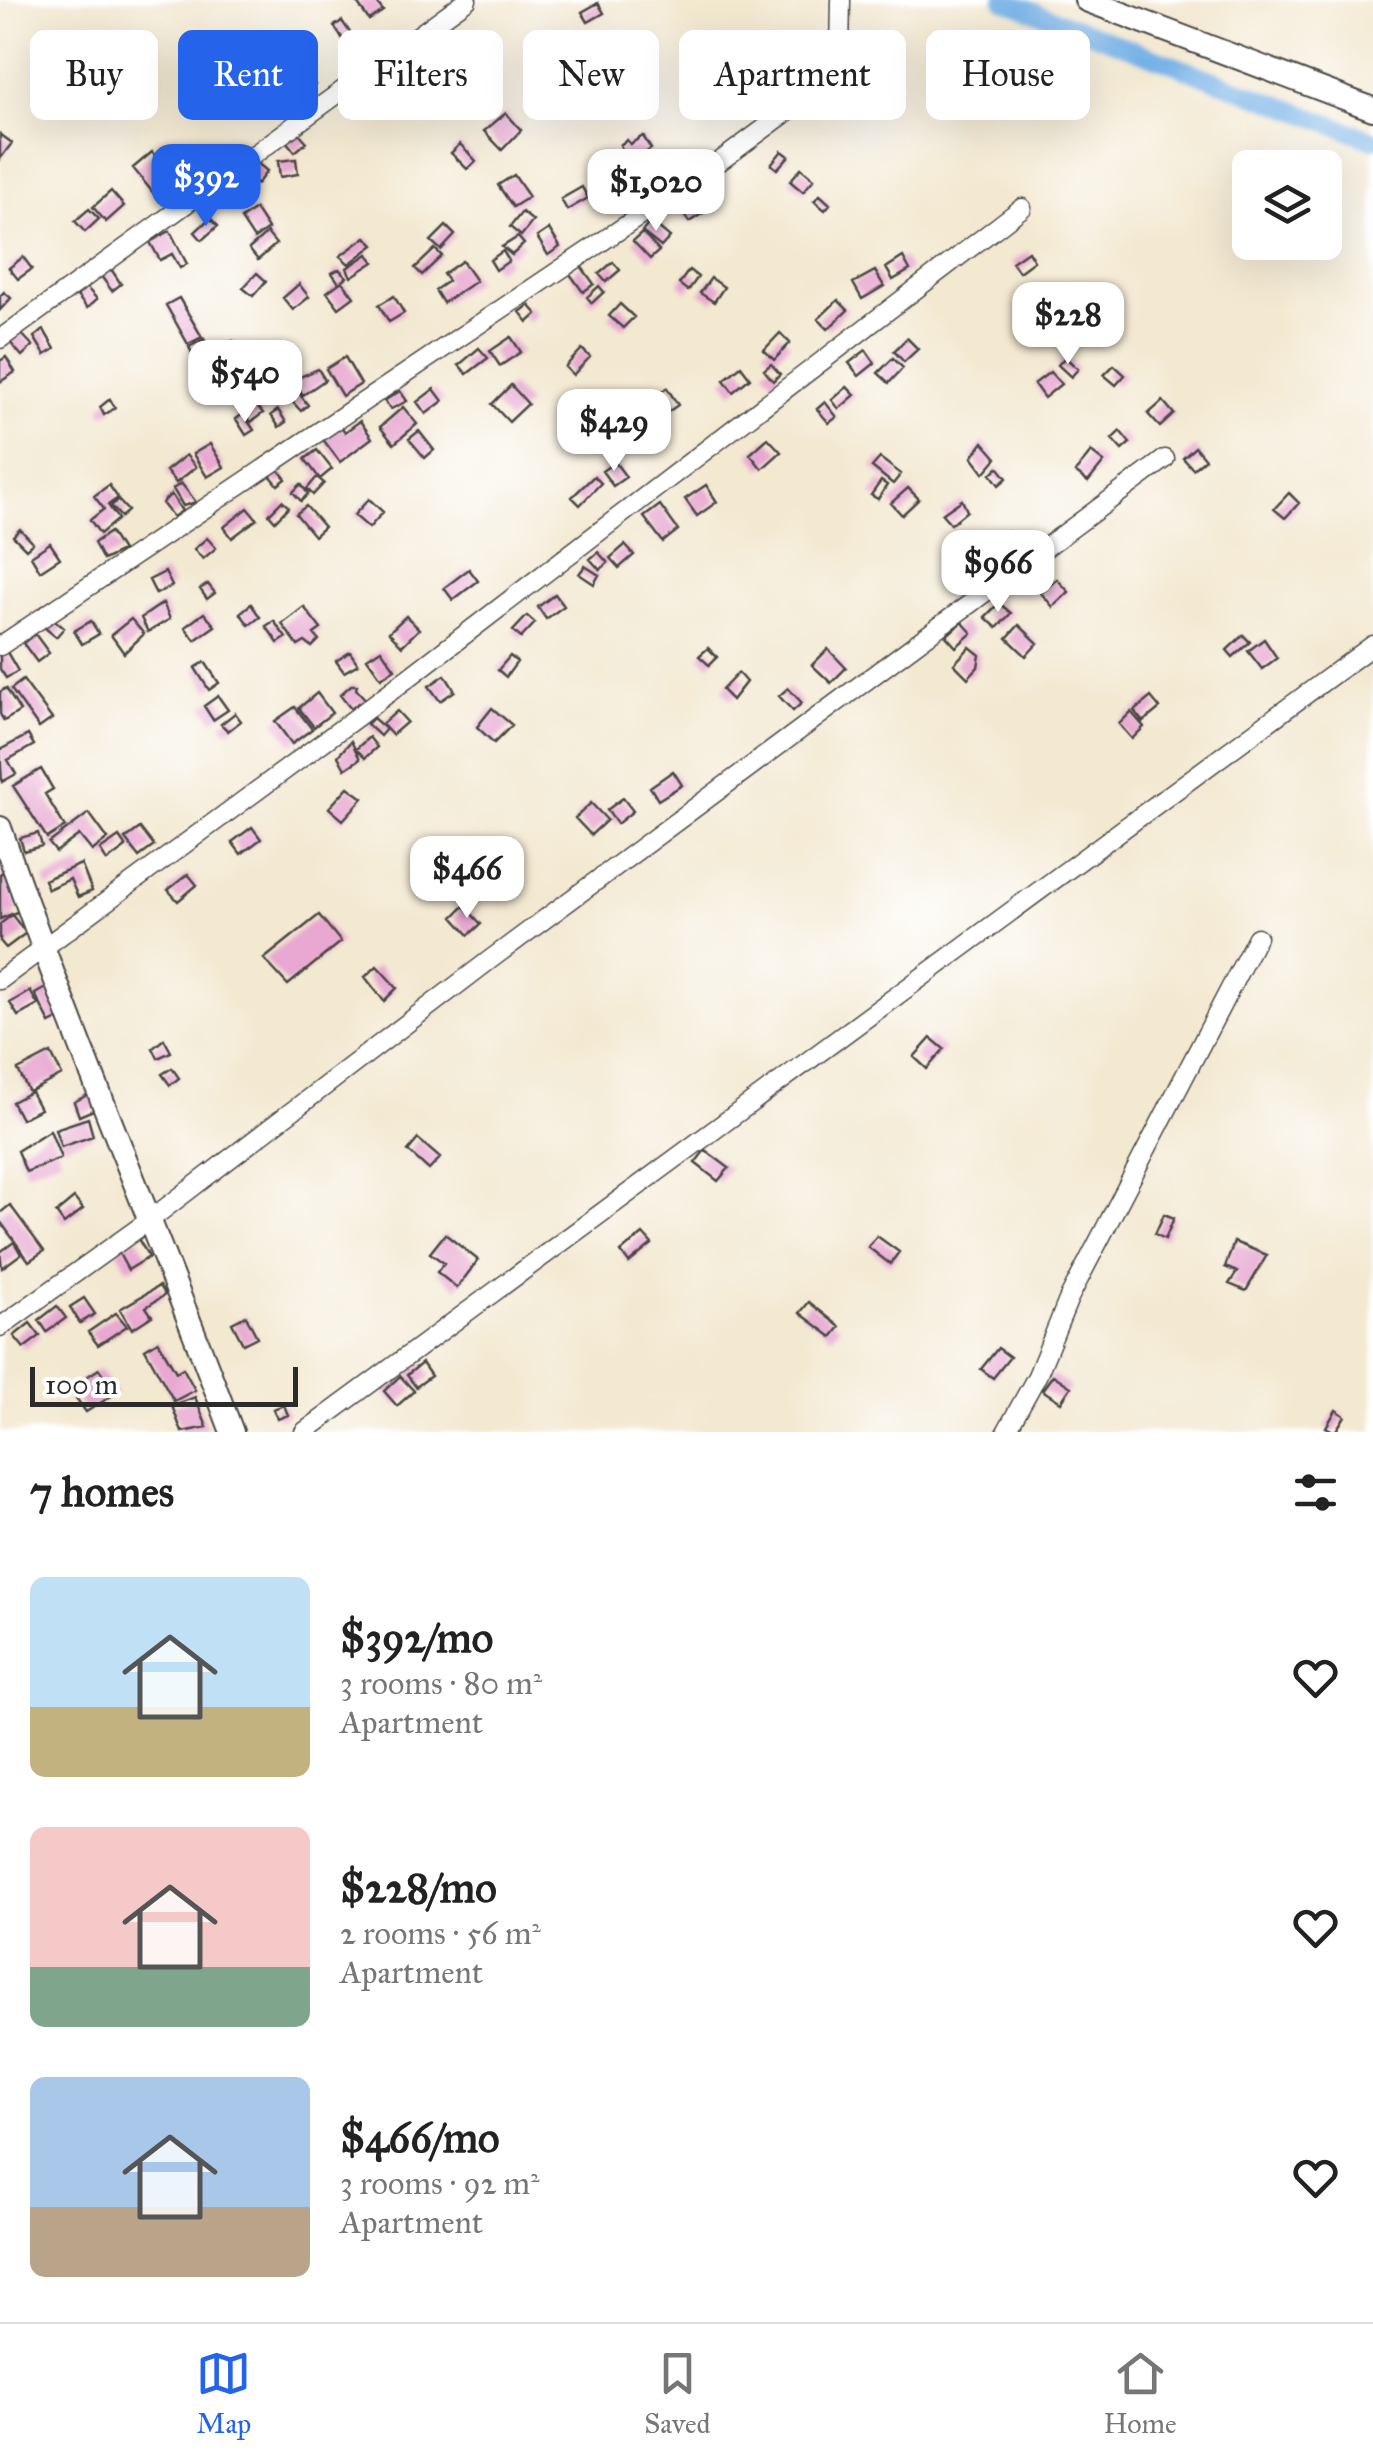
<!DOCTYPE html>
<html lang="en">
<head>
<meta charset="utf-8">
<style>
	:root { --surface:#fff; --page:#f6f6f6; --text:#222; --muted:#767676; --line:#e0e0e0; --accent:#2563eb }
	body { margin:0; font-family:"IM FELL Great Primer",serif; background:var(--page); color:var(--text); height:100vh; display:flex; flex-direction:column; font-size:38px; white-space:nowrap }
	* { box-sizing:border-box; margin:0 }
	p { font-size:32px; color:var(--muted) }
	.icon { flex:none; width:55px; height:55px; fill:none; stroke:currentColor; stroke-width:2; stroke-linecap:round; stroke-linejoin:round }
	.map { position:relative; height:1432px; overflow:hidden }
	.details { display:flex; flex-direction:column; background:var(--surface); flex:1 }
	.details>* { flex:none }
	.hud { position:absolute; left:30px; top:30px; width:1315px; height:90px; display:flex; gap:20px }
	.controls { position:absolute; left:1232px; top:150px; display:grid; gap:20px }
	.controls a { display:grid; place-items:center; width:110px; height:110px; border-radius:15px; background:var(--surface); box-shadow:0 10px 40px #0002; font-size:50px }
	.scale { position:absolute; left:30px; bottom:25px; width:268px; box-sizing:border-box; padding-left:10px; border:5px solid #2b2b2b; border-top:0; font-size:28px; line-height:35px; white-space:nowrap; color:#2b2b2b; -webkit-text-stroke:8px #fff; paint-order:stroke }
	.price { position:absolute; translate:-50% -85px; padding:0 22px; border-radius:20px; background:#fff; color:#222; font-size:32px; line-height:65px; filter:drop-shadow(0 2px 5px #0008) }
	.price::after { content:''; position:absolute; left:50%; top:60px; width:30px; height:22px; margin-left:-15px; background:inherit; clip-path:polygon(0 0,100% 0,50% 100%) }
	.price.active { background:var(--accent); color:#fff }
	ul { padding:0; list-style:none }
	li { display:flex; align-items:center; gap:30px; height:250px; padding:0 30px }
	li span { display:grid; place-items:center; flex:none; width:280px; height:200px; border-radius:15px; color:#555 }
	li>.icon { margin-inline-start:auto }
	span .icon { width:120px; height:120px; fill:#fffc; stroke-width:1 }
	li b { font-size:42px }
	h2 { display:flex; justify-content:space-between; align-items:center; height:120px; padding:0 30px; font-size:42px }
	.pill { padding:0 35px; border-radius:15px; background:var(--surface); box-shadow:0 10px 40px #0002; font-size:35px; line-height:90px }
	.pill.active { background:var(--accent); color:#fff }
	.tabs { display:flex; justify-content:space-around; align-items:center; height:140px; border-top:2px solid var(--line); background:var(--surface); font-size:28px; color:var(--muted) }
	.tabs a { display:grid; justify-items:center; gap:5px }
	.tabs .active { color:var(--accent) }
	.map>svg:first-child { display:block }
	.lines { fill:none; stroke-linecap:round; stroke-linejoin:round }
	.canal { stroke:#75b1e6; stroke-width:18 }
	.building { fill:#e8a8d1 }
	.minor-casing { stroke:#494744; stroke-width:21 }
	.tertiary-casing { stroke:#494744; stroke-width:26 }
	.minor { stroke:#fff; stroke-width:18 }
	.tertiary { stroke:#fff; stroke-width:22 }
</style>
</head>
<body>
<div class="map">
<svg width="1373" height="1432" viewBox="0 0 1373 1432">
	<rect width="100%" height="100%" fill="#fff"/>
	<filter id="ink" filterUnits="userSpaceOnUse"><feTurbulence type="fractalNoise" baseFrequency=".01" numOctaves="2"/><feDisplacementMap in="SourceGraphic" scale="20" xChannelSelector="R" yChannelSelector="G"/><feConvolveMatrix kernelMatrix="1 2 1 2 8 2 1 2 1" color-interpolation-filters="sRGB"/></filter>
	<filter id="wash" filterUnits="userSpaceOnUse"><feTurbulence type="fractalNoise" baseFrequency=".0048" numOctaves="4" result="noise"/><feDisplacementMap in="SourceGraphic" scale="40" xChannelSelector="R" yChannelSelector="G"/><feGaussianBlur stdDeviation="2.25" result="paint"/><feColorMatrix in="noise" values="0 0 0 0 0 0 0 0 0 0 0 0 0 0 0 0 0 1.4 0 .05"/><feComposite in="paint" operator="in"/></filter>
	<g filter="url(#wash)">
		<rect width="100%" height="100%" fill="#f3e8d0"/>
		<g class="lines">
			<path class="canal" d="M1003 0 1373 140"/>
		</g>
		<g id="blocks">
			<path class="building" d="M361 0H375L383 11 369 20 357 3Z
				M598 3 604 13 588 22 582 12Z
				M342 21 353 37 345 42 334 26Z
				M480 27 488 42 468 54 459 40Z
				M428 47 442 61 431 73 416 59Z
				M617 51 639 80 624 92 601 63Z
				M300 59 315 85 304 92 289 66Z
				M557 73 563 81 552 91 545 83Z
				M434 78 443 88 428 102 419 91Z
				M257 85 264 94 247 106 240 97Z
				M385 86 391 96 379 103 373 93Z
				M717 90 729 100 714 119 702 109Z
				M506 113 521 130 502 150 484 131Z
				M298 132 307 142 295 152 286 141Z
				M0 134 12 143 0 159Z
				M643 136 651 149 624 167 616 154 622 149 620 145 627 140 630 144Z
				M460 144 476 161 467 169 451 153Z
				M782 151 789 156 777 169 771 164Z
				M152 152 174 178 154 194 133 168Z
				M296 159 298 174 280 177 278 161Z
				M256 162 267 171 257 184 246 175Z
				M801 168 814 179 803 192 790 181Z
				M514 175 529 197 513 207 498 185Z
				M582 187 588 198 567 210 561 199Z
				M111 191 124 206 106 222 93 207Z
				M820 195 830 204 825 210 814 201Z
				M701 196 709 209 689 222 680 209Z
				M89 209 99 219 85 232 75 221Z
				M255 209 268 229 254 239 241 219Z
				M522 212 533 221 521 236 510 227Z
				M210 218 218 226 202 240 195 232Z
				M651 221 670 237 661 247 642 232Z
				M446 226 455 235 441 250 431 241Z
				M549 229 560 247 548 255 537 237Z
				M170 231 187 264 180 268 172 254 160 260 150 242Z
				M267 233 276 244 258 260 249 249Z
				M642 233 659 251 650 259 633 241Z
				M366 237 374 245 349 264 340 256Z
				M518 237 524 244 512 255 502 247Z
				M435 249 442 256 422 275 415 268Z
				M503 251 509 261 496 270 490 260Z
				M1028 251 1034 261 1019 272 1012 262Z
				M368 254 374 262 351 277 347 268Z
				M23 257 32 269 18 279 9 268Z
				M903 257 910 270 893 280 886 268Z
				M462 261 476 281 443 303 435 290 448 281 443 274Z
				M613 262 620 270 606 282 599 274Z
				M581 266 594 284 583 292 570 274Z
				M111 269 121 284 112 291 101 276Z
				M339 269 347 277 339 283 332 273Z
				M689 270 698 277 688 291 679 284Z
				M875 271 884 286 862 299 853 283Z
				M257 273 266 281 253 296 243 288Z
				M711 278 724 287 714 302 700 293Z
				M342 281 354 297 339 308 327 292Z
				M299 284 309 297 293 310 283 298Z
				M599 286 604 292 592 303 587 297Z
				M86 287 97 299 87 308 77 296Z
				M4 292 11 298 0 310V296Z
				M394 296 404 313 389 322 379 305Z
				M179 298 202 337 188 344 166 305Z
				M838 300 848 310 828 329 818 319Z
				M620 304 634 317 623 328 609 316Z
				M529 305 537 314 528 322 520 312Z
				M18 330 33 346 22 356 8 340Z
				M44 330 55 349 45 355 34 337Z
				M780 333 790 343 774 360 764 350Z
				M511 337 521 352 500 366 490 351Z
				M907 338 918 349 904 362 894 351Z
				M204 339 211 350 195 359 189 347Z
				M233 341 243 350 237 357 226 348Z
				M479 348 488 358 467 374 459 365Z
				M223 349 236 366 225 370 222 363 211 370 206 359Z
				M582 349 590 357 573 375 565 367Z
				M866 350 875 363 859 376 849 363Z
				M6 357 15 372 0 382V361Z
				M345 357 361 384 342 396 326 369Z
				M1065 357 1078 369 1071 377 1058 365Z
				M893 358 903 368 889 383 878 373Z
				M771 364 780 374 773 381 764 370Z
				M1114 365 1125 375 1116 385 1104 375Z
				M741 366 750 378 733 392 724 380Z
				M318 369 325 380 303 395 293 380Z
				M1050 372 1061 384 1044 398 1034 384Z
				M511 385 528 404 509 422 492 404Z
				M847 387 855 395 839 409 832 400Z
				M667 388 678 405 656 420 645 403Z
				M434 389 443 401 426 414 417 402Z
				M400 391 407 401 391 409 384 401Z
				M298 392 308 405 301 411 290 399Z
				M577 396 582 406 571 412 566 402Z
				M110 399 115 408 104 415 100 407Z
				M1163 401 1174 414 1160 427 1148 414Z
				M825 402 837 417 829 423 817 409Z
				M256 405 263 413 251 422 245 415Z
				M403 407 417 424 394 444 380 427Z
				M278 410 286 422 279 427 271 415Z
				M243 414 254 430 246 435 236 419Z
				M638 420 649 432 635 445 623 433Z
				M360 421 372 438 340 462 322 438 340 425 345 432Z
				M419 431 434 450 425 458 409 439Z
				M1120 431 1130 443 1122 450 1112 439Z
				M768 438 781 452 762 469 750 454Z
				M983 442 997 458 984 473 972 457Z
				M210 444 224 467 207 477 193 454Z
				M1195 447 1205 459 1193 469 1183 458Z
				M317 450 332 469 320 479 305 459Z
				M1091 452 1104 462 1088 482 1075 472Z
				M186 455 196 467 176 483 166 471Z
				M880 458 901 474 893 484 872 467Z
				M615 462 626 477 613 486 602 471Z
				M998 467 1007 478 999 485 991 474Z
				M278 469 286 479 278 485 270 475Z
				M594 476 601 483 580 505 572 497Z
				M317 477 324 483 313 495 307 489Z
				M881 481 887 485 878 499 871 495Z
				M181 483 196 502 183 506 173 489Z
				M301 484 308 494 301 501 293 492Z
				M109 485 118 498 108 505 118 519 100 534 90 520 104 509 94 496Z
				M706 485 717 502 697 516 685 499Z
				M908 488 919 499 902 515 891 503Z
				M1289 493 1299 503 1285 518 1274 509Z
				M171 494 182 511 173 517 162 503Z
				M369 499 383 512 369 528 354 515Z
				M118 500 128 511 121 517 111 506Z
				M962 500 967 511 951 524 942 514Z
				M282 501 289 507 275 521 269 514Z
				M660 505 678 530 663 542 644 517Z
				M306 506 324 527 314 536 296 514Z
				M248 508 257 519 232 538 224 527Z
				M20 529 33 543 26 549 13 536Z
				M110 532 122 551 103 560 94 543Z
				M1008 532 1016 544 997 560 988 545Z
				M207 538 216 548 203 559 194 549Z
				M50 543 60 558 40 571 31 556Z
				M625 545 634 555 619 568 610 558Z
				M598 552 608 563 600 570 590 559Z
				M585 566 599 575 594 584 579 574Z
				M469 569 478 581 453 600 444 588Z
				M165 572 172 586 156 594 149 580Z
				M1057 579 1069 592 1053 607 1041 593Z
				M208 584 215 593 207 599 200 589Z
				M555 594 564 606 546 619 538 607Z
				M163 603 170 619 148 632 141 618Z
				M999 603 1011 613 997 628 985 617Z
				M251 604 260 617 249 625 240 613Z
				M304 607 321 629 314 634 319 640 312 647 305 642 298 646 282 624Z
				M204 613 215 626 195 640 185 627Z
				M406 616 419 629 402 646 389 632Z
				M527 616 535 623 521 638 513 631Z
				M52 618 64 628 56 637 44 627Z
				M131 619 144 634 124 653 111 635Z
				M91 621 99 634 82 644 74 631Z
				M274 621 286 638 278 643 266 626Z
				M962 622 972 633 956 647 946 636Z
				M1019 625 1038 643 1026 656 1007 638Z
				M35 634 49 653 37 662 23 643Z
				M1243 635 1250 642 1233 657 1227 650Z
				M1264 639 1277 658 1262 669 1248 651Z
				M4 647 18 671 6 678 0 669V650Z
				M970 647 980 655 978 667 968 678 954 664Z
				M708 648 717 657 709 665 699 656Z
				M381 649 395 669 381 678 367 658Z
				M828 649 846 668 831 683 812 665Z
				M350 652 358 664 344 672 336 661Z
				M510 656 517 662 506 677 498 670Z
				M205 662 219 683 209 690 195 668Z
				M738 673 746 682 732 700 722 690Z
				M445 675 455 691 440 701 429 686Z
				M23 680 52 719 39 728 11 689Z
				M351 685H357L356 689 368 702 363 707 358 703 351 709 340 695Z
				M6 688 20 711 4 721 0 714V692Z
				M788 688 802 703 793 711 779 696Z
				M317 693 332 713 314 727 299 708Z
				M218 696 228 710 213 720 204 706Z
				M1151 697 1160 708 1143 722 1134 711Z
				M295 707 312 729 292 744 275 721Z
				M492 708 512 725 494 743 477 727Z
				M397 711 407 722 392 735 382 724Z
				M1131 712 1144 727 1132 739 1119 724Z
				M235 713 241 721 228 731 221 724Z
				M373 718 386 729 380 736 367 724Z
				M28 735 34 745 8 760 16 774 2 782 0 750Z
				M369 737 377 747 365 758 356 749Z
				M351 741 360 759 345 769 338 756Z
				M41 769 53 789 45 794 65 827 47 838 13 786Z
				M673 771 682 785 658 800 650 787Z
				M348 787 363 798 343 820 329 808Z
				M623 798 633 811 617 824 607 810Z
				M591 803 607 820 591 835 575 818Z
				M89 813 108 839 92 851 79 835 56 852 49 843Z
				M252 827 261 839 241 854 232 842Z
				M140 828 154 846 139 857 125 839Z
				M38 833 42 846 24 851 20 838Z
				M119 837 126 847 107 861 100 850Z
				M81 864 92 891 78 897 70 879 48 889 44 880Z
				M3 872 19 911 0 919V874Z
				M188 874 197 885 178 901 168 890Z
				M464 906 481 924 469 935 453 917Z
				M12 915 26 933 6 948 0 941V924Z
				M319 915 341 942 288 985 264 959Z
				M377 966 397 988 384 1001 365 977Z
				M48 987 64 1016 50 1023 35 994Z
				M30 991 38 1005 18 1016 10 1003Z
				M931 1038 944 1049 927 1069 914 1057Z
				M164 1039 171 1052 158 1058 153 1048Z
				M51 1053 62 1075 29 1092 18 1070Z
				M172 1068 179 1078 170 1085 162 1074Z
				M31 1092 40 1109 21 1119 12 1102Z
				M93 1092 98 1108 79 1116 74 1102Z
				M88 1118 93 1136 61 1147 55 1129Z
				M50 1130 61 1158 26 1172 17 1151Z
				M418 1139 440 1158 429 1170 408 1151Z
				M705 1150 729 1168 718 1181 695 1163Z
				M74 1198 83 1209 64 1224 56 1213Z
				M10 1205 44 1251 29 1261 0 1221V1213Z
				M1164 1214 1174 1218 1165 1239 1155 1234Z
				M445 1234 478 1260 457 1288 437 1272 444 1263 430 1253Z
				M643 1234 652 1244 629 1263 621 1252Z
				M877 1236 899 1252 890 1264 868 1247Z
				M137 1237 149 1257 128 1270 117 1250Z
				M14 1242 21 1254 2 1268 0 1252Z
				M1234 1242 1267 1255 1246 1291 1229 1284 1237 1272 1225 1267Z
				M159 1286 165 1295 146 1307 152 1316 132 1329 120 1309Z
				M84 1298 95 1314 80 1323 70 1307Z
				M809 1302 840 1327 832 1337 800 1313Z
				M57 1306 66 1318 47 1332 39 1320Z
				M116 1313 127 1326 98 1345 88 1332Z
				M246 1316 257 1337 243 1344 232 1323Z
				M30 1323 40 1336 24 1348 14 1336Z
				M158 1341 176 1372 183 1368 195 1390 174 1401 145 1349Z
				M998 1348 1010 1357 993 1378 981 1369Z
				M422 1363 431 1376 416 1387 407 1375Z
				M99 1369 116 1393 86 1412 69 1388Z
				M1053 1375 1071 1387 1061 1402 1042 1390Z
				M400 1376 414 1391 397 1406 384 1391Z
				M195 1397 207 1427 182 1432 172 1406Z
				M284 1405 288 1415 278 1419 273 1409Z
				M1336 1410 1345 1416 1335 1432 1326 1427Z"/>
		</g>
	</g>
	<g filter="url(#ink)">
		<use href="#blocks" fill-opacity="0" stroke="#494744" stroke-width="2.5"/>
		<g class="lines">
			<g class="minor-casing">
				<path id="minor" d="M0 339 467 0
					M0 646 704 173 803 100 840 54 841 0
					M0 980 357 717 1022 208
					M0 1327 151 1219 491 959 1165 459
					M304 1432 1373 645
					M1006 1432 1037 1376 1069 1298 1257 937"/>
			</g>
			<g class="tertiary-casing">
				<path id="tertiary" d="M1086 0 1373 109
					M0 828C71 1032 156 1230 232 1432"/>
			</g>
			<use href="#minor" class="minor"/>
			<use href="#tertiary" class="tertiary"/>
		</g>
	</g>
</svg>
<div class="controls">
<a><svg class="icon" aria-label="layers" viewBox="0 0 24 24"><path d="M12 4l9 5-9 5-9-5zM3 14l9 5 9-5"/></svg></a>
</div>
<div class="scale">100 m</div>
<b class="price active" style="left:206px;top:229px">$392</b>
<b class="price" style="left:656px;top:234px">$1,020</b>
<b class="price" style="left:1068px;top:367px">$228</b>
<b class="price" style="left:245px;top:425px">$540</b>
<b class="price" style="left:614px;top:474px">$429</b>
<b class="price" style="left:998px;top:615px">$966</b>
<b class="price" style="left:467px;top:921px">$466</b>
<div class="hud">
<a class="pill">Buy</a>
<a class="pill active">Rent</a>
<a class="pill">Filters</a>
<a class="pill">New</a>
<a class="pill">Apartment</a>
<a class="pill">House</a>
</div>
</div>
<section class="details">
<h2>7 homes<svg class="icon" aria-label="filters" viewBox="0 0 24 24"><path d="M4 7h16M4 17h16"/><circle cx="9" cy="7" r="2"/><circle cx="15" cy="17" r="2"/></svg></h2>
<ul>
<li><span style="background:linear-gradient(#bfe0f5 65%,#c2b280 0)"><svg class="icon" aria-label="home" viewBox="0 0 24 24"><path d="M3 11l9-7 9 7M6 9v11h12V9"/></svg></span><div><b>$392/mo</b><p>3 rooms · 80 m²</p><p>Apartment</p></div><svg class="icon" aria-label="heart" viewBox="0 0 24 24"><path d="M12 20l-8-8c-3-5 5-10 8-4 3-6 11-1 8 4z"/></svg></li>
<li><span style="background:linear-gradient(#f6c9c9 70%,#7fa58c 0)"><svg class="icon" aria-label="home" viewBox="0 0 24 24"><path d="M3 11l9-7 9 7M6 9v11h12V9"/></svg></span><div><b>$228/mo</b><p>2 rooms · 56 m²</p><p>Apartment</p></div><svg class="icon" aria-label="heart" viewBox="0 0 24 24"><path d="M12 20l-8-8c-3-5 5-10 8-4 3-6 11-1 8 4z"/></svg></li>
<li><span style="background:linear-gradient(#a9c7e8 65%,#b9a48a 0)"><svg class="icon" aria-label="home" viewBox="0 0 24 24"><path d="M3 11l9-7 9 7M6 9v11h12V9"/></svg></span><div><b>$466/mo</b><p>3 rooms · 92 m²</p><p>Apartment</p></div><svg class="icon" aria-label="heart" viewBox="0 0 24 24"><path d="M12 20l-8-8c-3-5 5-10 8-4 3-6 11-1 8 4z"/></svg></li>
</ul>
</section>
<nav class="tabs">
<a class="active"><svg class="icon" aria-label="map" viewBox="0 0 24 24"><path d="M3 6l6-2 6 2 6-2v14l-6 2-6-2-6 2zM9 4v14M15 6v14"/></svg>Map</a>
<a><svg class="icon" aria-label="saved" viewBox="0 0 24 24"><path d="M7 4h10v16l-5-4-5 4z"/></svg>Saved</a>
<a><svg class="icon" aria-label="home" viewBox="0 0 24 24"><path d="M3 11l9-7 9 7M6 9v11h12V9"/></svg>Home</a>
</nav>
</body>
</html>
